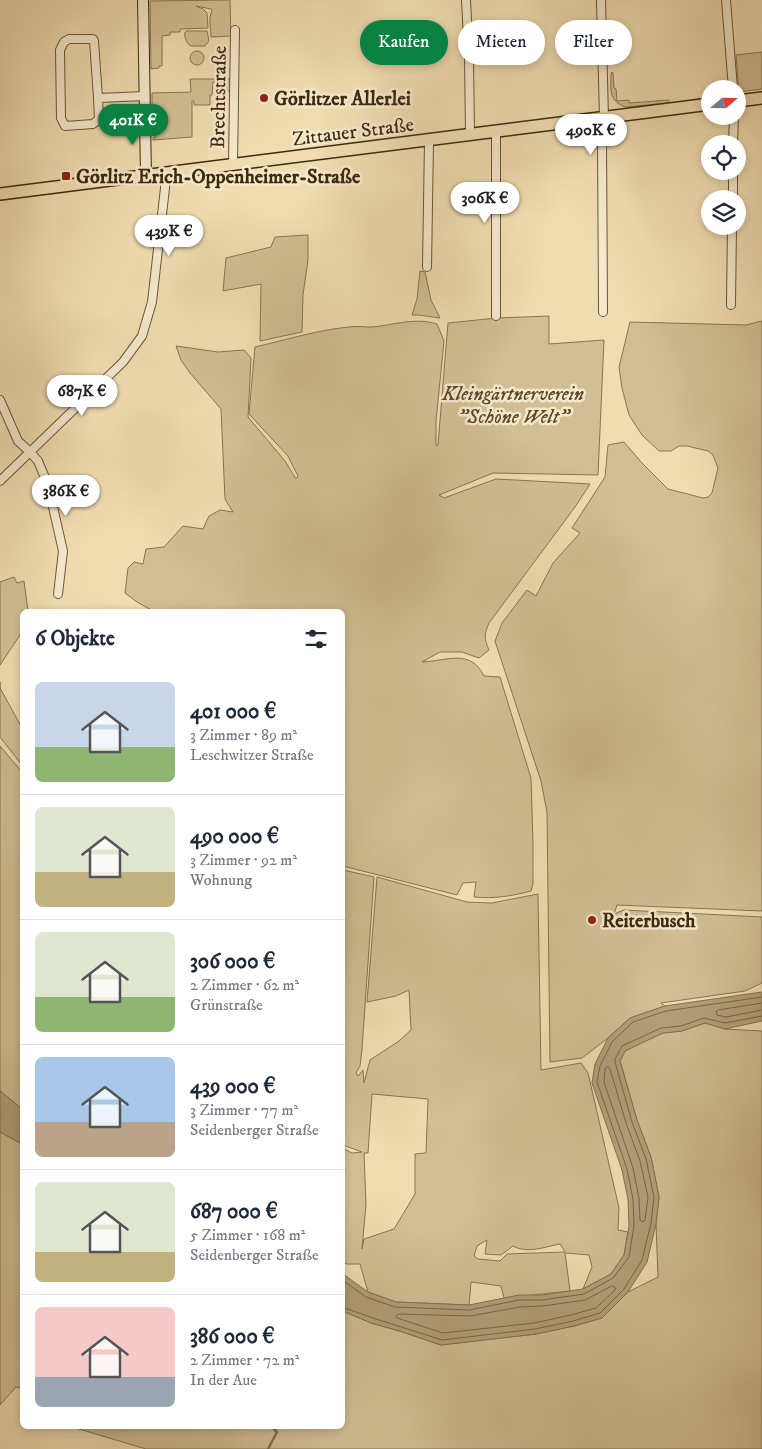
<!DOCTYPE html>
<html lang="de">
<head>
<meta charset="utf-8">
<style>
	:root { --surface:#fff; --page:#f2f2f3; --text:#1f2937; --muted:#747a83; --line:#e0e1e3; --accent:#0b8043 }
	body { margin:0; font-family:"IM FELL DW Pica",serif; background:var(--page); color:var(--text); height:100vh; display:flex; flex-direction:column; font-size:19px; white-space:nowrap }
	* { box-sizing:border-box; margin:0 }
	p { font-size:16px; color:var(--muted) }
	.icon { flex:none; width:28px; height:28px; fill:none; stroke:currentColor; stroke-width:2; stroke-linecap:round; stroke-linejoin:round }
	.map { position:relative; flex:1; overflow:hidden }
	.details { position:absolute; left:20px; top:609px; width:325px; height:820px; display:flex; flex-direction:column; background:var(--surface); border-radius:8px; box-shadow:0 2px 8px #0003 }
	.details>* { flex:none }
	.hud { position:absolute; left:360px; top:20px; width:326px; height:45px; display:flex; gap:10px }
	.needle { width:32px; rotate:70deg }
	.tools { position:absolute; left:701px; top:80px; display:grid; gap:10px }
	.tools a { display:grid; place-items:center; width:45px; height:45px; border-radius:50%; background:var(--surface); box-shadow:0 2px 8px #0003; font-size:25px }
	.price { position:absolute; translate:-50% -42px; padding:0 11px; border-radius:18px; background:#fff; color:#222; font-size:16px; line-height:32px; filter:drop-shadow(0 1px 2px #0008) }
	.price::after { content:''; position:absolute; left:50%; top:30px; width:15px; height:11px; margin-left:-8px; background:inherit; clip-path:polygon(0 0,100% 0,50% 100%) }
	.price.active { background:var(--accent); color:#fff }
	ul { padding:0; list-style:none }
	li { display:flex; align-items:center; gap:15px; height:125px; padding:0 15px }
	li+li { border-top:1px solid var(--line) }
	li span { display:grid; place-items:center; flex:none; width:140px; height:100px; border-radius:8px; color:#555 }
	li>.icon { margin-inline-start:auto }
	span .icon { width:60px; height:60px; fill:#fffc; stroke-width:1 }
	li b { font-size:21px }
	h2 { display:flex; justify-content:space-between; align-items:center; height:60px; padding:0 15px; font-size:21px }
	.chip { padding:0 18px; border-radius:22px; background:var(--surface); box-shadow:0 2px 8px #0003; font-size:18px; line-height:45px }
	.chip.active { background:var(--accent); color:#fff }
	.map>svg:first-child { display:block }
	.green { fill:#d1be94; stroke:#887450; fill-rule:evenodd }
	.water { fill:#b39f79; stroke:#84704e }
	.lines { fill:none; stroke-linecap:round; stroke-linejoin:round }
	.shore { stroke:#786443; stroke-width:1 }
	.stream { stroke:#84704e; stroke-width:2.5 }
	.street-casing { stroke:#6a5636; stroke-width:10 }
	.secondary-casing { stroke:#3e2a0d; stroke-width:12 }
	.primary-casing { stroke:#3e2a0d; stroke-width:14 }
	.street { stroke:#f5e8cc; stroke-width:8 }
	.secondary { stroke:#f5e8cc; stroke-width:10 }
	.primary { stroke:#efdcb0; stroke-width:11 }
	.poi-dot { fill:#8f2418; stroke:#f5e8cc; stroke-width:2 }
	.labels { text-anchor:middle; stroke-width:5; stroke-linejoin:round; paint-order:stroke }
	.street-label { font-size:20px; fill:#3e2a0d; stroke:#f5e8cc }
	.poi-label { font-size:20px; font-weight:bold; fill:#3e2a0d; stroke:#f5e8cc; text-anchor:start }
	.park-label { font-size:20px; font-style:italic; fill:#5b4828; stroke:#f5e8cc }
</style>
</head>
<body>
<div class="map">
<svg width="762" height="1449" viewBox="0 0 762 1449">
	<rect width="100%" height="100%" fill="#efdcb0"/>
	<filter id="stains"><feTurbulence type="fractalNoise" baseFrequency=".004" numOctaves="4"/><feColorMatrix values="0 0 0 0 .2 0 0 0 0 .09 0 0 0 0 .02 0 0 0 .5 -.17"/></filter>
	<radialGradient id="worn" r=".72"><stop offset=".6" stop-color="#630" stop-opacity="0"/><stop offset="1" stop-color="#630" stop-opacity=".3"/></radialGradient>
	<path class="green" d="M230 0 231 36 211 37C211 28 208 18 212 11L211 9 196 6 203 9 207 13 208 28 180 29V32H170V35L162 36V66H159V68L151 69 150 1Z
		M187 31H207L209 41 205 46H191C186 43 184 37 185 32Z
		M190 58a7 7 0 1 1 14 0a7 7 0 1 1-14 0Z
		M762 52V89L739 92 736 55Z
		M612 72 613 73 614 88 616 89 617 101 629 100V103L669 100V103L625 107C608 100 611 89 611 74Z
		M190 79H230V91H225L224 82H213L212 95H210V105H194V101H192V137L153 140V138H155V135L152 134V93L191 92Z
		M308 235V260L303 295 302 332 260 341 261 284 223 291 226 258 271 247 275 237Z
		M420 271 425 272 431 300 440 318 419 315H412L417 299Z
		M549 316V344L604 340 598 475 493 473 439 495 444 498 496 479 590 484 575 507 489 623C484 635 484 638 489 650L479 658 462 652H440L422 662C447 661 470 648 484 676L500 677 531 778 533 842V884L531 891C512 896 494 899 474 897L476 882 463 883 457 895 343 866 342 611H153L137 602 125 593 128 568 134 562 143 564 146 549 164 547 183 526 203 529 209 516 220 510 233 512 225 499 221 409 190 373 181 360 176 346 218 352 244 350 251 358 248 417 285 461 296 479 298 476 288 456 249 414 255 347C286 340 317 330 349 327 357 326 365 327 372 327 394 325 415 317 437 324L444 341 436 421V446L438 445 448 323 497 318Z
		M762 321V911L617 905 614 914 624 910 762 917V983L745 991 661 1003 665 1006 630 1018 608 1038 582 1058 550 1062 547 812 541 781 495 641 502 623 527 590 536 596 553 563 580 533 572 528 605 477 608 445 624 442 642 463 668 489 703 498 708 497 712 493 718 468 713 455 708 451 687 446H679L671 451H659L642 435 629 415 622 388 619 367 630 322 746 325Z
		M14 577 17 583 24 581 28 611H22V632L0 665V582Z
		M0 682V688L22 728V765L0 737Z
		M0 746 22 772V1109L0 1091Z
		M343 870 374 877 362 1049 360 1066 356 1073 358 1076 363 1070 364 1083 370 1060 399 1041 411 1030 409 990 396 996 367 1002 377 877 467 902 492 903 538 894 541 1070 581 1063 588 1073 619 1208 618 1230 628 1232 624 1255 611 1274 583 1289 592 1267 589 1255 565 1253 570 1291 504 1298 501 1286 471 1282 469 1305 396 1302 368 1292 360 1264H347L343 1262 342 1148 352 1153 362 1152 343 1145ZM372 1094 428 1099 426 1153 415 1154V1194L394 1229 364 1239 362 1249 366 1204 364 1153H368ZM487 1240 485 1254 501 1255 513 1246C528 1254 544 1247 560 1244L565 1252 507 1254 500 1261 478 1259 474 1256 477 1246Z
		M705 1023 725 1029 762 1031V1449H146L69 1426H342L343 1311 371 1323 399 1331 441 1345 536 1334 574 1326 602 1318 628 1292 658 1277 656 1224 659 1197 651 1157 637 1120 620 1061 625 1051 640 1043 663 1033 682 1031Z
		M0 1132 22 1144V1388L16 1387 0 1405Z"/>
	<path class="water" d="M762 992V1021L725 1029 705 1023 682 1031 663 1033 625 1051 620 1061 637 1120 651 1157 659 1197 656 1224 647 1262 628 1292 602 1318 574 1326 536 1334 441 1345 400 1331 371 1323 343 1311V1274L368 1292 396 1302 469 1305 519 1295H542L583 1289 611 1274 624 1255 629 1226 628 1199 622 1170 592 1083 595 1064 608 1038 630 1018 665 1006Z
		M0 1091 22 1109V1144L0 1132Z"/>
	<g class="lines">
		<path class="shore" d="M762 1003 718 1010 716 1012 717 1015 726 1017 762 1010
			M608 1067 610 1069 626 1123 640 1161 648 1197 645 1220 643 1222 640 1220 639 1198 633 1168 604 1082 605 1069Z
			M342 1280 366 1297 395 1307 469 1310 519 1300H542L584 1294 613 1278 629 1257 634 1226 633 1199 627 1169 597 1082 600 1066 612 1042 633 1022 666 1011 762 997
			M612 1286 615 1287V1290L596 1308 571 1315 534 1323 443 1333 397 1318 396 1316 398 1314 470 1316 520 1307 543 1306 585 1300Z
			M342 1307 373 1318 442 1340 535 1329 573 1321 600 1313 624 1289 642 1260 651 1223 654 1197 646 1159 632 1122 615 1062V1059L622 1046 661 1028 681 1026 704 1018 725 1023 762 1016"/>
		<path class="stream" d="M268 1449 277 1432 271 1426"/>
		<g class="street-casing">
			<path id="street" d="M466 0 469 57 470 135
				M601 0 604 118 602 135 603 312
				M726 0 733 89
				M98 98 94 41 93 39H69L64 42 60 50 61 118 65 126 93 124 99 119 98 98 145 96
				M733 144 734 116
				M233 165 235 30
				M733 199V171
				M427 267 429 141
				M731 305 732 226
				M496 316V132
				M0 400 18 441 30 452 38 461 48 485 63 551 58 594
				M0 481 123 362 142 336 152 302 165 188V174"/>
		</g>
		<g class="secondary-casing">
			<path id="secondary" d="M143 0 146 177"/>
		</g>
		<g class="primary-casing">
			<path id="primary" d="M738 101 762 98
				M0 194 710 104"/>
		</g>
		<use href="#street" class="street"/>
		<use href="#secondary" class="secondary"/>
		<use href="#primary" class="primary"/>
	</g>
	<g class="poi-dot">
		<circle cx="264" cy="98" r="5"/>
		<rect x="61" y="171" width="10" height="10" rx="2.5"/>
		<circle cx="592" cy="920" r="5"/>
	</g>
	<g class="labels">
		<g class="street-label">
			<text transform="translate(218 97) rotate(-89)" y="7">Brechtstraße</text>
			<text transform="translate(353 131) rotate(-7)" y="7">Zittauer Straße</text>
		</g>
		<g class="poi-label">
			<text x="274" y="105">Görlitzer Allerlei</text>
			<text x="76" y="183">Görlitz Erich-Oppenheimer-Straße</text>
			<text x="602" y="927">Reiterbusch</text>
		</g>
		<g class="park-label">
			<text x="513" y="400">Kleingärtnerverein<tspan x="513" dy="23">"Schöne Welt"</tspan></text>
		</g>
	</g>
	<rect width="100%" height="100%" filter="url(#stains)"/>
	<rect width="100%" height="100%" fill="url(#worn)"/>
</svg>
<div class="tools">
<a><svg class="needle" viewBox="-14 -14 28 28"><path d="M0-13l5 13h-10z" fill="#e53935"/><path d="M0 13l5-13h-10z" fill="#747a83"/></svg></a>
<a><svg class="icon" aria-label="locate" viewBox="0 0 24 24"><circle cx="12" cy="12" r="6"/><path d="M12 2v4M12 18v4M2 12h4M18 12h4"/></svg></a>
<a><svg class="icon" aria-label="layers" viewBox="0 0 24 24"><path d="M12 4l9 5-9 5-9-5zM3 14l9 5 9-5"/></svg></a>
</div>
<b class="price active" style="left:133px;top:146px">401K €</b>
<b class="price" style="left:591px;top:156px">490K €</b>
<b class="price" style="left:485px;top:224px">306K €</b>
<b class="price" style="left:169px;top:257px">439K €</b>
<b class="price" style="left:82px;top:417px">687K €</b>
<b class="price" style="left:66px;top:517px">386K €</b>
<div class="hud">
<a class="chip active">Kaufen</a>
<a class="chip">Mieten</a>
<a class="chip">Filter</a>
</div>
<section class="details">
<h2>6 Objekte<svg class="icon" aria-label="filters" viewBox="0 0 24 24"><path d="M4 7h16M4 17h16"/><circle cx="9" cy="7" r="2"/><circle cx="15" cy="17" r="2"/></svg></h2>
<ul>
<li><span style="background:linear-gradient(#c9d6e8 65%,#8fb573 0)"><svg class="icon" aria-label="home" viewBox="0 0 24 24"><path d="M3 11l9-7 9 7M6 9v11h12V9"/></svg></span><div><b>401 000 €</b><p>3 Zimmer · 89 m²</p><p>Leschwitzer Straße</p></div></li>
<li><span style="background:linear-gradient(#dfe7d0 65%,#c2b280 0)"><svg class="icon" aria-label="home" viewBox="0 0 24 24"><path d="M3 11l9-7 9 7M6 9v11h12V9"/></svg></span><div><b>490 000 €</b><p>3 Zimmer · 92 m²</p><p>Wohnung</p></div></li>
<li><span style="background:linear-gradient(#dfe7d0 65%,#8fb573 0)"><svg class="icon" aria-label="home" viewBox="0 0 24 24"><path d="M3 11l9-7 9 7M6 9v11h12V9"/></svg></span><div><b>306 000 €</b><p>2 Zimmer · 62 m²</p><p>Grünstraße</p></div></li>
<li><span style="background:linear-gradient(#a9c7e8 65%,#b9a48a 0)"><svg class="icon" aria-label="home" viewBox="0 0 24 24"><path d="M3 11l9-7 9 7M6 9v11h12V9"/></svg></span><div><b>439 000 €</b><p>3 Zimmer · 77 m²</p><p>Seidenberger Straße</p></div></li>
<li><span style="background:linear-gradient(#dfe7d0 70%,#c2b280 0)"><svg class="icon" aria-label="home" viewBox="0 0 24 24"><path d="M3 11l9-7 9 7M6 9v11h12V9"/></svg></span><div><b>687 000 €</b><p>5 Zimmer · 168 m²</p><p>Seidenberger Straße</p></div></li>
<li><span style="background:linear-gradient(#f6c9c9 70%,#9aa5b1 0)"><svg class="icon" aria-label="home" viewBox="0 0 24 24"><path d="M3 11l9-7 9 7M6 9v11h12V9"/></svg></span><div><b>386 000 €</b><p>2 Zimmer · 72 m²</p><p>In der Aue</p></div></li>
</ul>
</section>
</div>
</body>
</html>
